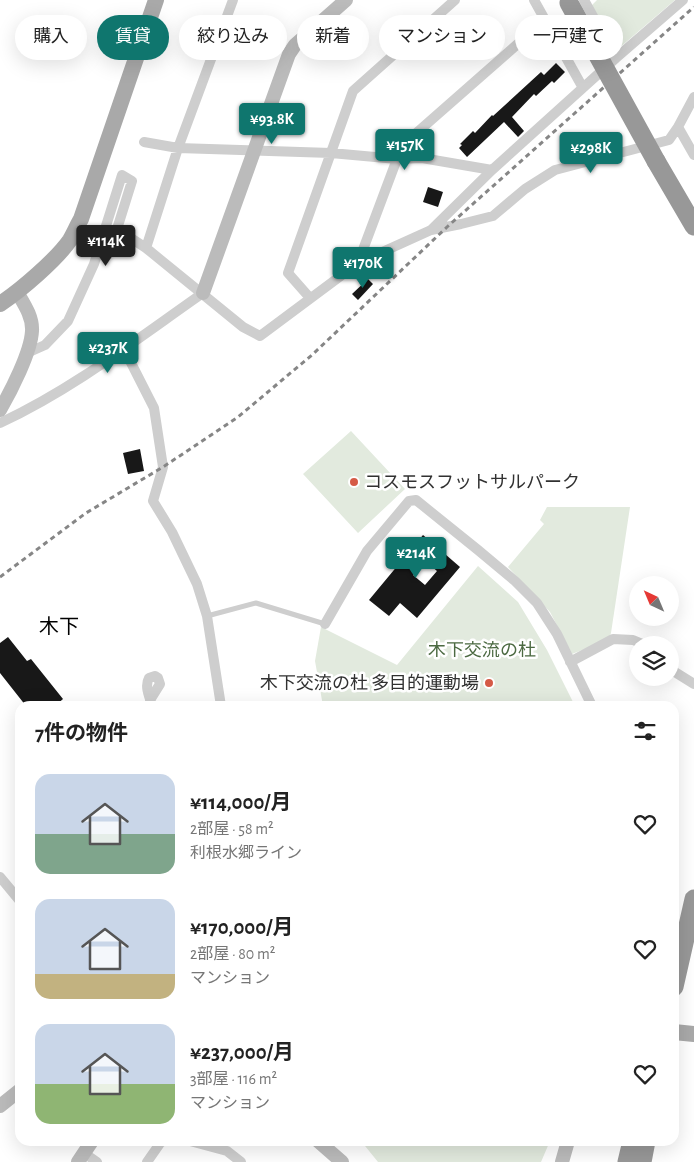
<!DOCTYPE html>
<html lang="ja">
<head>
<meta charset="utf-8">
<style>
	:root { --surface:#fff; --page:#f2f2f2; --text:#222; --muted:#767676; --accent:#0f766e }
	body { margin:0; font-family:"Alegreya Sans","Noto Sans JP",sans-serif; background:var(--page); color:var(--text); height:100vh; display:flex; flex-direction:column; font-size:19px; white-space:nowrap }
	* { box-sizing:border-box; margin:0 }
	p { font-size:16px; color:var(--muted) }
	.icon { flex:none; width:28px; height:28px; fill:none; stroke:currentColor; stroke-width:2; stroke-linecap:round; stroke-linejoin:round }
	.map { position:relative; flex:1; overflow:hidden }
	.panel { position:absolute; left:15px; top:701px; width:664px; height:445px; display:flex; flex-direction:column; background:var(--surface); border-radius:15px; box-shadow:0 5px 20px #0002 }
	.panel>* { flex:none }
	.hud { position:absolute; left:15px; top:15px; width:665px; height:45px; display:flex; gap:10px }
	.needle { width:32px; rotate:316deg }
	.controls { position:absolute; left:629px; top:576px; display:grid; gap:10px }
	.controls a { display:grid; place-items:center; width:50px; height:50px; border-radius:50%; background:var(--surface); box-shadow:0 5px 20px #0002; font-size:25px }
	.price { position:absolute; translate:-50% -42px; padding:0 11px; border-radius:5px; background:var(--accent); color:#fff; font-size:16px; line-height:32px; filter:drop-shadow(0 1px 2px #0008) }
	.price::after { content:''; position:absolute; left:50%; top:30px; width:15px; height:11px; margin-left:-8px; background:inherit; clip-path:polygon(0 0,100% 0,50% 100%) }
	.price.on { background:#222; color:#fff }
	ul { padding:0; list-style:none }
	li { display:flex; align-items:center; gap:15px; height:125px; padding:0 20px }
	li span { display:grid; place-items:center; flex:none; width:140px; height:100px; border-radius:15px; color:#555 }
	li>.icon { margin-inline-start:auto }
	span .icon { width:60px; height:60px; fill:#fffc; stroke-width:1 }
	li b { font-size:21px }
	h2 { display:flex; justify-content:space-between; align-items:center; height:60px; padding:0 20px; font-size:21px }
	.tag { padding:0 18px; border-radius:22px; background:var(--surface); box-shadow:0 5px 20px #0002; font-size:18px; line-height:45px }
	.tag.on { background:var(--accent); color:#fff }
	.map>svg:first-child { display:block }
	.green { fill:#e2eade }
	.building { fill:#181818; fill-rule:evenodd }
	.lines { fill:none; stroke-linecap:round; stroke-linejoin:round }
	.lane { stroke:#cecece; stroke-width:5 }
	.street { stroke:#cecece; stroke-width:10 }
	.secondary { stroke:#bbb; stroke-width:14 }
	.primary { stroke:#a9a9a9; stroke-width:16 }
	.highway { stroke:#989898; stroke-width:19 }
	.rail { stroke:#868686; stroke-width:3; stroke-dasharray:5 4; stroke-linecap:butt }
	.highway-bridge { stroke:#989898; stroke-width:19 }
	.poi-dot { fill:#d55a46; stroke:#fff; stroke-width:2 }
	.labels { text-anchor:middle; stroke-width:5; stroke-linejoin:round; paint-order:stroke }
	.poi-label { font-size:18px; fill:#313131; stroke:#fff; text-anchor:start }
	.park-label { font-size:18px; fill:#4c6a42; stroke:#fff }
	.quarter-label { font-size:20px; fill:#000; stroke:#fff }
</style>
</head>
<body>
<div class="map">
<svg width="694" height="1162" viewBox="0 0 694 1162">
	<rect width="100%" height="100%" fill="#fff"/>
	<path class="green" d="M597 0H675L618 49 614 45 591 6Z
		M351 431 405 489 358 533 303 474Z
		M547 507H630L611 633 608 640 572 654 550 612 508 567 544 524 540 520Z
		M478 566 518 602 547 650 575 706H323L315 661 321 627 397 665Z
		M361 1141H550L541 1162H378Z"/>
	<path class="building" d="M556 63 565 72 554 83 552 81 536 96 534 94 512 117 524 131 518 137 504 122 467 157 459 148 462 145 460 144 473 131 475 133 492 115 493 116 541 72 544 75Z
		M428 187 443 192 438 207 423 202Z
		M368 279 373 284 358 300 352 294Z
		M140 449 144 471 128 474 123 453Z
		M423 535 460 567 417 618 400 603 389 616 369 600ZM425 561 437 571 425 585 413 575Z
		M8 637 27 661 31 659 63 699 55 706H26L0 673V643Z"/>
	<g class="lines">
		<path class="lane" d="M207 616 256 603 325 624"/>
		<path class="street" d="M534 0 583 88
			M584 0 616 58 683 0
			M678 127 694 155
			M144 142 178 148 331 153 397 159 422 158 492 170 616 58
			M431 230 461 224 493 216 525 189 555 170 669 140 678 127 694 97
			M146 248 178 148 233 0
			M358 263 397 159 405 143 545 20
			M310 298 288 273 353 91 455 0
			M124 349 154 408 163 467 153 501 172 532 197 584 207 616 221 706
			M27 353 45 345 68 321 94 264 122 175 132 181 117 229 146 248 243 327 260 336 358 263 431 230 492 170
			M0 423C73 389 137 339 203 293
			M325 624 367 551 409 501 416 500 478 550 515 581 537 603 557 634 592 706
			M570 662 613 639 633 640 645 645
			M670 669 694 684
			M150 700 160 684 158 678 155 676 149 678C144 687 150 697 152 706
			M0 877 20 901
			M190 1141 227 1151 241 1162
			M84 1153 97 1162
			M147 1162 161 1142 164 1141"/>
		<path class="secondary" d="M203 293 289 54 295 45 346 0
			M0 410C11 391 31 352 32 331 33 317 24 304 17 292
			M0 1106 20 1090
			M318 1141 342 1162
			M78 1162 92 1141
			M562 1162 568 1141"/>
		<path class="primary" d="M0 304C21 290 56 260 70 240 74 233 77 226 81 219L156 0
			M674 1032 694 1034"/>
		<path class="highway" d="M656 161 694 226
			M674 987 694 899
			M627 1162 632 1141
			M642 1162 646 1141"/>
		<path class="rail" d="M0 577 86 513 163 467 238 417 312 355 447 227 694 7"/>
		<path class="highway-bridge" d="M569 3 656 161"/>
	</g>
	<g class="poi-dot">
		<circle cx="354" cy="482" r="5"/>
		<circle cx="489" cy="683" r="5"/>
	</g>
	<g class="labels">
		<g class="poi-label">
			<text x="364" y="488">コスモスフットサルパーク</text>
			<text x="479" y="689" text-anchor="end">木下交流の杜 多目的運動場</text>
		</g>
		<g class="park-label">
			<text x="482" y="656">木下交流の杜</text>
		</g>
		<g class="quarter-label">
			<text x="59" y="633">木下</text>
		</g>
	</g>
</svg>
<div class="controls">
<a><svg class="needle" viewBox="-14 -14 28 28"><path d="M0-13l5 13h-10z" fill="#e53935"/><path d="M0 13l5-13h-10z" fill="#767676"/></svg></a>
<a><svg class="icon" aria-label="layers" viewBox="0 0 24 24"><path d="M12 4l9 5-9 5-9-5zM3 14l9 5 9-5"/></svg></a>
</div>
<b class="price" style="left:272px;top:145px">¥93.8K</b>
<b class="price" style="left:405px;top:171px">¥157K</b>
<b class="price" style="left:591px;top:174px">¥298K</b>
<b class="price on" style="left:106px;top:267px">¥114K</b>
<b class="price" style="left:363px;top:289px">¥170K</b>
<b class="price" style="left:108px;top:374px">¥237K</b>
<b class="price" style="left:416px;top:579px">¥214K</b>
<div class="hud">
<a class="tag">購入</a>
<a class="tag on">賃貸</a>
<a class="tag">絞り込み</a>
<a class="tag">新着</a>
<a class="tag">マンション</a>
<a class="tag">一戸建て</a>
</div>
<section class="panel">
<h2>7件の物件<svg class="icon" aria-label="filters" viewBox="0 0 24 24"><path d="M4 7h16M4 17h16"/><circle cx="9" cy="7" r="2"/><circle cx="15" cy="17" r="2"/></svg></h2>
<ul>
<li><span style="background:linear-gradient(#c9d6e8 60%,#7fa58c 0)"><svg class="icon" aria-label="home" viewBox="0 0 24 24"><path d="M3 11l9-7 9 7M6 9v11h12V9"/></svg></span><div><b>¥114,000/月</b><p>2部屋 · 58 m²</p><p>利根水郷ライン</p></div><svg class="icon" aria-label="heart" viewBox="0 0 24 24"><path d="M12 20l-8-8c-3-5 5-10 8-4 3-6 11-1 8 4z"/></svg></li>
<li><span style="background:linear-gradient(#c9d6e8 75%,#c2b280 0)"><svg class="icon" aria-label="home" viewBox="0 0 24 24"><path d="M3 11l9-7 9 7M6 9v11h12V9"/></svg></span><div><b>¥170,000/月</b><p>2部屋 · 80 m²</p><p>マンション</p></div><svg class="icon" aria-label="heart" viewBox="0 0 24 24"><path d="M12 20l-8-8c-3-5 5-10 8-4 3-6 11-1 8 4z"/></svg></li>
<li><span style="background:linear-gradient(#c9d6e8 60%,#8fb573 0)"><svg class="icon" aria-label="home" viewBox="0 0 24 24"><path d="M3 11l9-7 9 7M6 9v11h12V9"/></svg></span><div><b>¥237,000/月</b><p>3部屋 · 116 m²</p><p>マンション</p></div><svg class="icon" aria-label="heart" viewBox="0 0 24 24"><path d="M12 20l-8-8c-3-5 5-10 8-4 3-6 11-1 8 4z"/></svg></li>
</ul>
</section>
</div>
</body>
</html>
